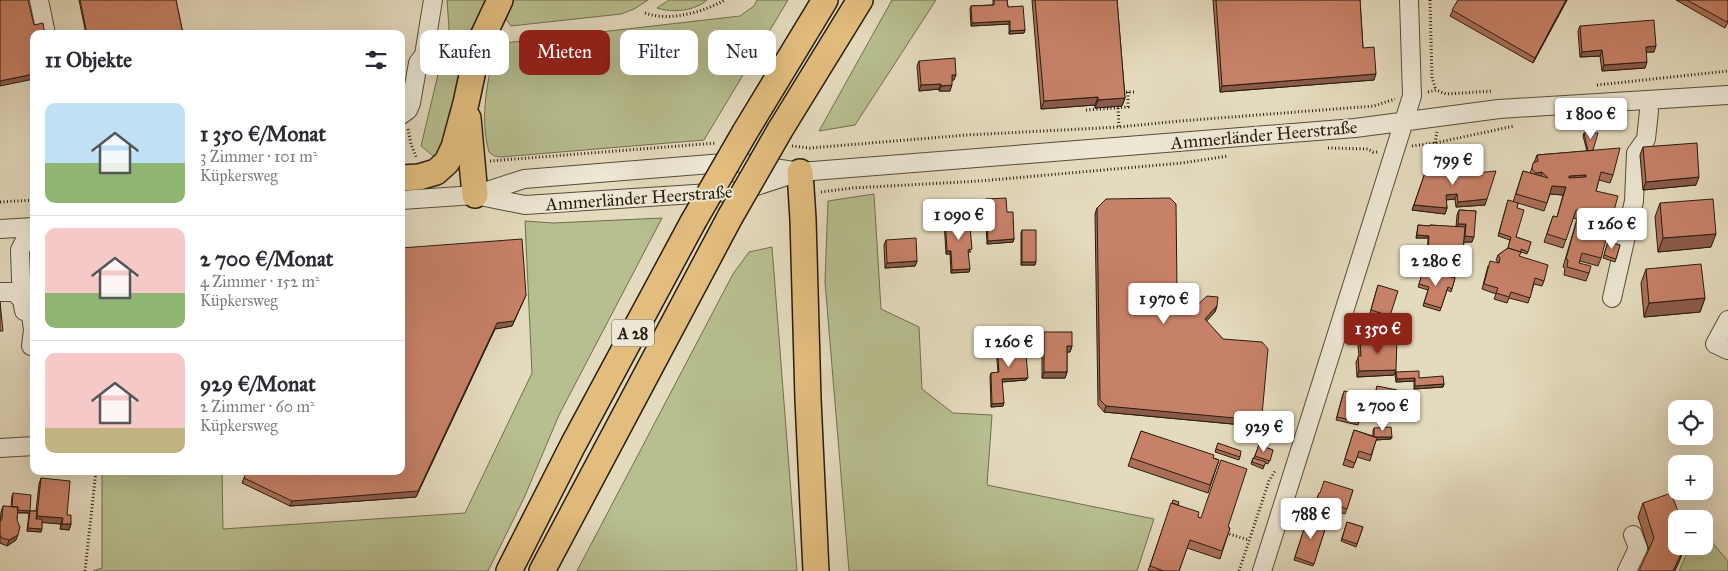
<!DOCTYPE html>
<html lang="de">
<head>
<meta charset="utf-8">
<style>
	:root { --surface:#fff; --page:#f2f2f3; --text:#2b2b33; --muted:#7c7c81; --line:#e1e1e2; --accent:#8f2418 }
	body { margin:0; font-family:"IM FELL Great Primer",serif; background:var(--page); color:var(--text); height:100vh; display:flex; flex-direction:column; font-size:19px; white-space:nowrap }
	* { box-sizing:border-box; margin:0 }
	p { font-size:16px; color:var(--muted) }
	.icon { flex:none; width:28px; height:28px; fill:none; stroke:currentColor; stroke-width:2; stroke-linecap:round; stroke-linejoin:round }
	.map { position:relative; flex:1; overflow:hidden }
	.side { position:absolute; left:30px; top:30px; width:375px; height:445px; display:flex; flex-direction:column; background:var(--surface); border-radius:10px; box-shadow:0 5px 20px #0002 }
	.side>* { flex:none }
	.banner { position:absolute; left:420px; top:30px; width:475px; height:45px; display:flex; gap:10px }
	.controls { position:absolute; left:1668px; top:400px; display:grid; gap:10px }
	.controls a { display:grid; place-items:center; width:45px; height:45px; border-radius:10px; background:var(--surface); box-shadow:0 5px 20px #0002; font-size:25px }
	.price { position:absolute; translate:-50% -42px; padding:0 11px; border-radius:5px; background:#fff; color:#222; font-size:16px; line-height:32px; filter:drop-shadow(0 1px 2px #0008) }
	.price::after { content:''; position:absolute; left:50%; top:30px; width:15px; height:11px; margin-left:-8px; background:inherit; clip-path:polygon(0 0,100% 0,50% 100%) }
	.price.active { background:var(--accent); color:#fff }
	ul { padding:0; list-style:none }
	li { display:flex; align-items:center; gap:15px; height:125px; padding:0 15px }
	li+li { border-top:1px solid var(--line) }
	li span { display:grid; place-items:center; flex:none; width:140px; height:100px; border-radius:10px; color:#555 }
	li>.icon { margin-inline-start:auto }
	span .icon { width:60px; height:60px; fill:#fffc; stroke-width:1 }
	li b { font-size:21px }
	h2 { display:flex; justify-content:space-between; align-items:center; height:60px; padding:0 15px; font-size:21px }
	.chip { padding:0 18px; border-radius:10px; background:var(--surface); box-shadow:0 5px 20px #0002; font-size:18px; line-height:45px }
	.chip.active { background:var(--accent); color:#fff }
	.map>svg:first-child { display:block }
	.green { fill:#b7be8f; stroke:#706e4e }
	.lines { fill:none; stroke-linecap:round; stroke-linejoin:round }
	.minor-casing { stroke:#574c3a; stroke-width:20 }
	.highway-casing { stroke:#281d0e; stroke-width:28 }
	.path { stroke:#281d0e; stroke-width:3; stroke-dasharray:1 2.5; stroke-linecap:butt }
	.minor { stroke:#ede7d4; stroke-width:18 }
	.highway { stroke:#e2bd7e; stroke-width:25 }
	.highway-bridge-casing { stroke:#281d0e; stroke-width:28; stroke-linecap:butt }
	.highway-bridge { stroke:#e2bd7e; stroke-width:25 }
	.wall { fill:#ab6f59; stroke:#281d0e }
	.shaded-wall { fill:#8b5a49; stroke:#281d0e }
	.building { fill:#c78168; stroke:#281d0e; fill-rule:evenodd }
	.labels { text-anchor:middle; stroke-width:4; stroke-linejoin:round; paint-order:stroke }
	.shield { fill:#ede7d4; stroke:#635a49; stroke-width:1 }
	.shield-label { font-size:16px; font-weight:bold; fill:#281d0e }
	.street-label { font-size:18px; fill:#281d0e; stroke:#ede7d4 }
</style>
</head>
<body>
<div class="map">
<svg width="1728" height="571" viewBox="0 0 1728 571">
	<rect width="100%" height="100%" fill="#e4dabd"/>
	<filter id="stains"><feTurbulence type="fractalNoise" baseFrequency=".004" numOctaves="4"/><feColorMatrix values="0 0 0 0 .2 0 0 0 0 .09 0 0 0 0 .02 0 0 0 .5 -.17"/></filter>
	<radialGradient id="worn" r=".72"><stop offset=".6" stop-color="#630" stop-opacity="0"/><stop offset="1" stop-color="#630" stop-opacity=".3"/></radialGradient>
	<path class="green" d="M447 0H486L470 32 464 50 451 131 437 159 421 146 449 28Z
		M513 0H648L634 9 621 14 511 26 505 18Z
		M669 0H707C695 11 672 13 657 8Z
		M757 0H788L704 140 501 157 494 156 489 152C479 117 488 79 496 44L740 16 754 6Z
		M892 0H936L855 125 819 131Z
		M874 194 881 309 919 327 922 389 953 413 992 415 987 485 1154 519 1137 571H849L825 282 828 201Z
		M662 218 559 415 524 498 488 571H93L102 568V471H222L223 529 465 513 532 373 525 221 553 223Z
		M772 247 797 571H577L733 274 749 252Z
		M1704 533 1728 561V571H1679L1690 546H1704Z"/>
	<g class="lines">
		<g class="minor-casing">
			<path id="minor" d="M39 0 46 34
				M401 115 408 110 411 103 418 63 424 55 433 0
				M475 195 524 179 736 162 800 172 1355 128 1499 109 1728 95
				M401 200 475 195 525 205 741 191 796 173
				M0 229 34 227
				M0 292H14L22 300 24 311
				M1612 298 1634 201 1636 153 1646 139 1649 111V100
				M1728 320 1715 344 1728 350
				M31 346 33 330 29 300 21 280 20 250 32 227
				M0 448 34 446
				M1262 571 1412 96 1409 0
				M1627 571 1638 548 1633 535"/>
		</g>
		<g class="highway-casing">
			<path id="highway" d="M468 118 475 195
				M780 130 860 0
				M745 132 825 0
				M800 172 803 219 808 399 816 571
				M401 178 419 177 436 172 447 162 454 147 466 103 478 47 500 0
				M509 571 573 445 693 222
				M542 571 730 217"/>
		</g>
		<path class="path" d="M1430 0 1432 78 1436 90
			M645 13C670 22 703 12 725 0
			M1597 85 1728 71
			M1126 92H1136
			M1428 92 1436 90 1446 94 1493 91
			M1118 108 1119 127
			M1086 110 1128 107V92
			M408 129 411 144 416 157
			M1435 143 1437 132
			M792 146 810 148 967 135 1119 127 1180 121 1374 106 1395 99
			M1412 146 1435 143 1514 126
			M1328 148 1368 149 1373 152H1379
			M490 161 716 143
			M821 192 853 188 980 181 1182 163 1228 156
			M0 202 34 200
			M1267 433 1289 437
			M1226 533 1249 540
			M85 571 96 471
			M1239 571 1269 481 1275 471"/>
		<use href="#minor" class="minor"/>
		<use href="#highway" class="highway"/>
		<g class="highway-bridge-casing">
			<path id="highway-bridge" d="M730 217 780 130
				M693 222 745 132"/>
		</g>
		<use href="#highway-bridge" class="highway-bridge"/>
	</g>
	<path class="wall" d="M79 0H176L183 34H86Z
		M993 0H1007L1008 7 1025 30 1024 33 1009 34V24L971 26 970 9 971 6 993 5Z
		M1032 0H1117L1125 98 1122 106 1095 108V105L1041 109Z
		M1213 0H1360L1363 48 1374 80 1220 92Z
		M1458 0H1567L1533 63 1450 16Z
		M1676 0H1728V22L1725 28Z
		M1580 26 1654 52H1646L1645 68 1602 71 1600 56 1580 57 1578 31Z
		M919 61 954 80H952L950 91H939V89L919 91 917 66Z
		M1584 133 1593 150 1613 175 1610 183 1599 180 1596 191 1601 258 1598 266 1580 261 1579 263 1589 273 1586 281 1564 275 1565 268 1563 267 1577 219 1573 218 1563 248 1544 242 1553 216 1557 217 1563 195 1550 194 1544 211 1518 203 1517 208 1516 237 1531 242 1527 254 1521 252 1519 256 1544 281 1542 286 1534 284 1528 303 1509 298 1507 303 1494 299 1496 294 1482 289 1488 266 1498 263 1496 260 1498 255 1508 248 1510 240 1498 236 1508 200 1513 202 1523 171 1530 173 1537 155 1587 151 1583 136Z
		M1643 147 1696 185 1643 190 1640 155Z
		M1426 170 1467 174 1485 205 1456 207 1455 199 1446 200 1447 208 1445 214 1412 210Z
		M986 199 1007 212 1014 239 1013 242 987 244 985 202Z
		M1660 203 1711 247 1658 252 1655 217Z
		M1097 208 1194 308 1217 306 1215 312 1206 321 1223 339 1260 420 1254 426 1104 412 1098 405 1095 214Z
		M1459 210 1476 211 1472 242H1464L1463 250 1462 253 1452 252 1451 261 1427 259 1428 238H1416L1418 225 1429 226 1430 225 1456 227 1457 215Z
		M945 218 971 252H968L969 272 951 273 950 254H946L944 221Z
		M1022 230 1035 265H1021V233Z
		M886 240 917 261 915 266 885 268 884 245Z
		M1608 242 1620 245 1615 262 1603 258Z
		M401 248 526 295 512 326 495 329 416 497 290 506 242 483 244 478 401 471Z
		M1424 269 1455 278 1451 292 1447 290 1440 311 1423 306 1428 290 1418 287Z
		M1646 269 1705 298 1700 312 1644 317 1641 283Z
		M1378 285 1390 316 1389 319 1370 313Z
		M1044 332 1072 346 1070 352H1067V372L1065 378H1042V337Z
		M1360 340 1396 370 1394 375 1357 377 1356 362 1359 356 1358 346Z
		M997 344 1026 380 1002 382 1003 406 991 407 990 376 991 373H998L996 347Z
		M1396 372 1419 378 1444 384 1443 387 1414 389V381L1396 382 1395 375Z
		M1377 386 1391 418 1390 421 1370 417Z
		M1343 394 1359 422 1358 425 1336 420Z
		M1374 428 1392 437 1391 439 1376 440 1370 461 1357 457 1353 468 1343 465 1354 430 1373 436V431Z
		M1141 431 1219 460 1208 493 1128 466Z
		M1218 443 1240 457 1239 460 1215 452Z
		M1259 445 1273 450 1268 464 1265 463 1263 469 1251 464 1253 458H1254Z
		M41 478 67 515 71 524 69 530 60 529 61 524 42 522 41 532 27 531 29 513H17L16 540 7 546 0 543V522L1 512 3 506 11 507 12 496 13 493 30 511H36L39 484Z
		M1353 490 1345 514 1315 504 1319 493Z
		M1172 503 1178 505 1198 517 1230 528 1220 559 1187 548 1179 571H1148L1169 511Z
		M1643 503 1676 546H1686L1683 553 1649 550 1638 517Z
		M1308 504 1319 508 1316 517 1305 512Z
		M1308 517 1327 523 1313 566 1294 560Z
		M1347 522 1363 527 1356 547 1341 541Z"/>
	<path class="shaded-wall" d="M1566 0H1567L1533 63 1535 58Z
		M1010 21 1009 24 971 26 972 23Z
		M1025 30 1024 33 1009 34 1010 31Z
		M1656 46 1654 52H1644L1646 47Z
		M1602 50 1600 56 1580 57 1582 52Z
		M1647 62 1645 68 1602 71 1604 65Z
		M34 74V79L0 86V81Z
		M1376 74 1374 80 1220 92 1222 86Z
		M952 75H956L954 80H950Z
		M941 84 939 89 919 91 921 85Z
		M952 85 950 91H939L941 86Z
		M1098 97 1095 105 1041 109 1044 101Z
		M1125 98 1122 106 1095 108 1098 100Z
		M1542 172 1540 180 1533 181 1536 173Z
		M1586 175 1583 183 1566 184 1569 176Z
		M1699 177 1696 185 1643 190 1646 182Z
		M1552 186 1566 187 1563 195 1549 194Z
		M1457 194 1455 199 1444 200 1446 195Z
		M1487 199 1485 205 1456 207 1458 202Z
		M1414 205 1447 208 1445 214 1412 210Z
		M1458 224H1466L1464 230 1456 229Z
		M1716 234 1711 247 1658 252 1663 238Z
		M1417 235 1429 236 1428 238H1416Z
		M1465 236 1474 237 1472 242H1463Z
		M1014 239 1013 242 987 244 988 241Z
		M1453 250H1463L1462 253 1452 252Z
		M947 251H951L950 254H946Z
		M1428 257 1452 258 1451 261 1427 259Z
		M917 261 915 266 885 268 887 263Z
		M1022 262H1036L1035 265H1021Z
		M970 269 969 272 951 273 952 270Z
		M526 295 512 326 495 329 416 497 290 506 292 501 497 323Z
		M1705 298 1700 312 1644 317 1649 303Z
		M1217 306 1215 312 1203 325 1205 319Z
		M1067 346H1072L1070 352H1065Z
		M1396 370 1394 375 1357 377 1359 371Z
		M1044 372H1067L1065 378H1042Z
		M1028 378 1026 380 1001 382 1002 379Z
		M1415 378 1414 381 1396 382 1397 379Z
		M1444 384 1443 387 1414 389 1415 386Z
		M1004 403 1003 406 991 407 992 404Z
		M1106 406 1262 415 1260 420 1254 426 1104 412Z
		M1374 437H1392L1391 439 1373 440Z
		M12 509 30 511 29 513 11 512Z
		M37 516 63 518 61 524 35 522Z
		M62 524H71L69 530 60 529Z
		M28 528 42 529 41 532 27 531Z
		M18 535 16 540 7 546 9 540Z
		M1685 546H1686L1683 553 1675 571H1673Z"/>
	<path class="building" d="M0 0H28L34 25 43 23 45 34H34V74L0 81Z
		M80 0H176L183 34H87Z
		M994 0H1007L1008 7 1023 6 1025 30 1010 31V21L972 23 971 6 994 5Z
		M1035 0H1117L1125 98 1098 100V97L1044 101Z
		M1216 0H1360L1363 48 1374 47 1376 74 1222 86Z
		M1458 0H1566L1535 58 1452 10Z
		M1687 0H1728V20L1727 22Z
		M1654 20 1656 46 1646 47 1647 62 1604 65 1602 50 1582 52 1580 26Z
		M955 58 956 75H952V85L941 86V84L921 85 919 61Z
		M1584 133H1598L1593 150 1588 151Z
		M1697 143 1699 177 1646 182 1643 147Z
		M1620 148 1613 175 1601 172 1596 191 1618 196 1601 258 1582 253 1579 263 1591 266 1589 273 1567 267 1568 260 1566 259 1579 213 1585 214V212L1576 210 1566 240 1547 234 1553 216 1557 217 1566 187 1552 186 1547 203 1516 194 1523 171 1548 178 1542 172 1536 173 1532 169 1533 163 1538 161 1537 155ZM1586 175V177L1569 178V176Z
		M1466 167 1467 174 1496 171 1487 199 1458 202 1457 194 1446 195 1447 208 1414 205 1426 170Z
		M1006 198 1007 212H1013L1014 239 988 241 986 199Z
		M1170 198 1176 204 1177 289 1194 308 1207 296 1218 297 1217 306 1205 319 1223 339 1262 342 1268 349 1262 415 1256 420 1106 406 1100 400 1097 208 1106 199Z
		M1713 199 1716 234 1663 238 1660 203Z
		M1508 200 1518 203 1517 208 1524 210 1516 237 1531 242 1528 252 1521 249V252L1508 248 1511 237 1499 233Z
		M1459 210 1476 211 1474 237 1465 236 1466 224H1458Z
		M969 216 972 249 968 250 970 269 952 270 951 251H947L945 218Z
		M1418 225 1430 226V225L1465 227 1463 250H1453L1452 258 1428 257 1429 236 1417 235Z
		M1022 230H1036V262H1022Z
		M916 238 917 261 887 263 886 240Z
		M522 239 526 295 514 321 497 323 418 491 292 501 244 478 247 471H401V248Z
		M1608 242 1620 245 1616 259 1604 255Z
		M1508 248 1521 252 1519 256 1548 265 1544 281 1535 278 1530 298 1511 292 1509 297 1496 293 1498 288 1484 284 1490 261 1499 263 1500 258 1498 255Z
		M1701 264 1705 298 1649 303 1646 269Z
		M1424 269 1455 278 1452 289 1448 287 1441 308 1424 303 1429 287 1419 284Z
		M1378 285 1398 291 1390 316 1371 310Z
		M0 302 3 331H0Z
		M1044 332H1072V346H1067V372H1044Z
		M1397 339 1396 370 1359 371 1358 356H1361L1360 340Z
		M1025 342 1028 378 1002 379 1004 403 992 404 991 373 999 372 997 344Z
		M1419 371V378L1443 376 1444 384 1415 386V378L1397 379 1396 372Z
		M1377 386 1397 390 1391 418 1371 414Z
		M1344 391 1365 396 1359 422 1337 417Z
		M1391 427 1392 437H1374V428Z
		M1354 430 1377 438 1371 455 1359 451 1355 463 1345 459Z
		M1141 431 1214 455 1213 458 1219 460 1210 485 1131 458Z
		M1218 443 1241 451 1240 457 1216 449Z
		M1259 445 1273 450 1270 461 1255 456Z
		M1253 458 1266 462 1264 466 1252 462Z
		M1221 460 1247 469 1228 527 1230 528 1222 551 1190 540 1179 571H1164L1150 566 1171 503 1199 512 1198 517 1201 518Z
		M41 478 70 481 67 515H71V524H62L63 518 37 516Z
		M1324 481 1353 490 1347 509 1317 499 1319 493H1320Z
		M13 493 31 495 30 511 17 510 18 507H12Z
		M1671 493 1681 519H1676V546H1685L1673 571H1639L1654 538 1643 503Z
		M1173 500 1179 502 1178 505 1172 503Z
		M1308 504 1319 508 1317 514 1306 510Z
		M3 506 18 507 17 520 20 527 18 535 9 540 2 538 0 535V522L2 519Z
		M30 511H37L36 519H42V529L28 528Z
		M1308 517 1327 523 1314 564 1295 557Z
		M1347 522 1363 527 1357 544 1342 539Z"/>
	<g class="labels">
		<rect class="shield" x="612" y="319.5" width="42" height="27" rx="4"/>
		<g class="shield-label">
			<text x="633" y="339">A 28</text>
		</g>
		<g class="street-label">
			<text transform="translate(1264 135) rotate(-5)" y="6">Ammerländer Heerstraße</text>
			<text transform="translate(639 198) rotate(-4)" y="6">Ammerländer Heerstraße</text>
		</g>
	</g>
	<rect width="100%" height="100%" filter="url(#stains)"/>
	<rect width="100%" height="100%" fill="url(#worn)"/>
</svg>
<div class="controls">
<a><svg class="icon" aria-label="locate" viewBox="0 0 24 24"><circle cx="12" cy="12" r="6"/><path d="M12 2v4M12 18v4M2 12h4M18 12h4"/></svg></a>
<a>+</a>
<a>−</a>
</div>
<b class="price" style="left:1591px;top:140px">1 800 €</b>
<b class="price" style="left:1453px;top:186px">799 €</b>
<b class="price" style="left:959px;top:241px">1 090 €</b>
<b class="price" style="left:1612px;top:250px">1 260 €</b>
<b class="price" style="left:1436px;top:287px">2 280 €</b>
<b class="price" style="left:1164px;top:325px">1 970 €</b>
<b class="price active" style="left:1378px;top:355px">1 350 €</b>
<b class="price" style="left:1009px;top:368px">1 260 €</b>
<b class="price" style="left:1383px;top:432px">2 700 €</b>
<b class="price" style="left:1264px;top:453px">929 €</b>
<b class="price" style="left:1311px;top:540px">788 €</b>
<div class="banner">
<a class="chip">Kaufen</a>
<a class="chip active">Mieten</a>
<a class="chip">Filter</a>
<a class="chip">Neu</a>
</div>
<section class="side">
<h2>11 Objekte<svg class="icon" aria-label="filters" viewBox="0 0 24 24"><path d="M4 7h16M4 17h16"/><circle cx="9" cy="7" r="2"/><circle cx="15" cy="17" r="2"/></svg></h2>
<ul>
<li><span style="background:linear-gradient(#bfe0f5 60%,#8fb573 0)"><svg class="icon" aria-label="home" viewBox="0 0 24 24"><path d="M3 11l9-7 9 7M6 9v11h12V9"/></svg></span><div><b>1 350 €/Monat</b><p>3 Zimmer · 101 m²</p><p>Küpkersweg</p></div></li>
<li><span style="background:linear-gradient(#f6c9c9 65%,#8fb573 0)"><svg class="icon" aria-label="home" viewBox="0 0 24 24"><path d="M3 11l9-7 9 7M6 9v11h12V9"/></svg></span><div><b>2 700 €/Monat</b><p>4 Zimmer · 152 m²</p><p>Küpkersweg</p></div></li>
<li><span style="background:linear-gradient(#f6c9c9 75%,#c2b280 0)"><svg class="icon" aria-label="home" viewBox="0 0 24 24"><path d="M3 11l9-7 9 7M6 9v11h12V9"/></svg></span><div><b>929 €/Monat</b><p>2 Zimmer · 60 m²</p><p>Küpkersweg</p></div></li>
</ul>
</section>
</div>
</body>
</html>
